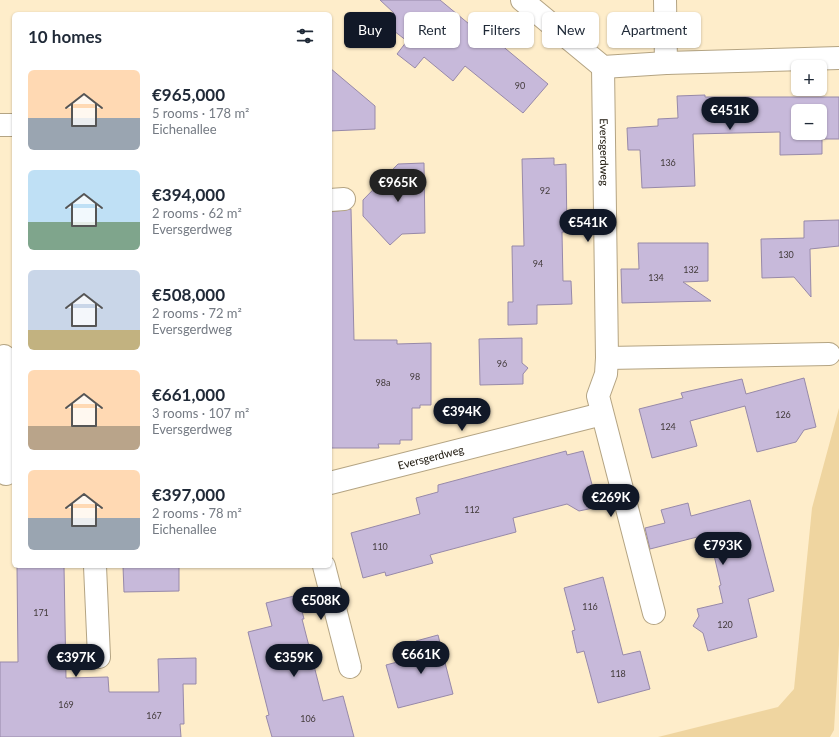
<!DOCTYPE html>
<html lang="en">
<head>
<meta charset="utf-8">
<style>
	:root { --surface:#fff; --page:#f2f2f3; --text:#1f2937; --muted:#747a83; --accent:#111827 }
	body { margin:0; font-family:Lato,sans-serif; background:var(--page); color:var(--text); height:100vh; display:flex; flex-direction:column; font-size:15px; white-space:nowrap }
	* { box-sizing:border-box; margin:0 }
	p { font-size:13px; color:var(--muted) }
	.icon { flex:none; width:22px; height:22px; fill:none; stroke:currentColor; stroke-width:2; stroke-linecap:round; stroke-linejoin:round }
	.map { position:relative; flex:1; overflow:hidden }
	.drawer { position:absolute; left:12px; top:12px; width:320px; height:556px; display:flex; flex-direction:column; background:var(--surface); border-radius:6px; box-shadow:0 1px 3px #0004 }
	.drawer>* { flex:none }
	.hud { position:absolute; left:344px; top:12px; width:380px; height:36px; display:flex; gap:8px }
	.controls { position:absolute; left:791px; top:60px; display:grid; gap:8px }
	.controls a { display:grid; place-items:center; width:36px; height:36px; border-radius:6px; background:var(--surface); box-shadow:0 1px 3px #0004; font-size:20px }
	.price { position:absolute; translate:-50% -34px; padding:0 9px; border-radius:14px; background:var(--accent); color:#fff; font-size:13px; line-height:26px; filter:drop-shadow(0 1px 2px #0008) }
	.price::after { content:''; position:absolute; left:50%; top:24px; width:12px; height:9px; margin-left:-6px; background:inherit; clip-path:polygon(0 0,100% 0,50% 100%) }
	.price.selected { background:#222; color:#fff }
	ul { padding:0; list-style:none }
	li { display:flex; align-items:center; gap:12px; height:100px; padding:0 16px }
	li span { display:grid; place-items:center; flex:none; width:112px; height:80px; border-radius:6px; color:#555 }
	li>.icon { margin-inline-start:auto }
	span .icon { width:48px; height:48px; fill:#fffc; stroke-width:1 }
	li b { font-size:17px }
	h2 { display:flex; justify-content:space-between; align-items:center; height:48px; padding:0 16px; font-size:17px }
	.tag { padding:0 14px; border-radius:6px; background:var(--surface); box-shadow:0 1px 3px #0004; font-size:14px; line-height:36px }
	.tag.selected { background:var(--accent); color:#fff }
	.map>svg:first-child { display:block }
	.green { fill:#efd5a0 }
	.building { fill:#c7b9da; stroke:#9789a9; fill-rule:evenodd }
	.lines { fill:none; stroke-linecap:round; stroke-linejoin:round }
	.minor-casing { stroke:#b4a483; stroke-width:24 }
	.minor { stroke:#fff; stroke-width:22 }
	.labels { text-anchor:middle; stroke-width:3; stroke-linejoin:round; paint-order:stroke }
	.number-label { font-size:9px; fill:#423a3a }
	.street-label { font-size:11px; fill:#161005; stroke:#fffcf5 }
</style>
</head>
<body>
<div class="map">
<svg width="839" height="737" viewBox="0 0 839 737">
	<rect width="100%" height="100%" fill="#feedca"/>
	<path class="green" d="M839 408V645L834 730 830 737H658L778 707 794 689 812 508Z"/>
	<path class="building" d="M380 0H440L486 38 488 36 500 44 548 84 523 113 465 66 453 81 424 57 415 68 397 54 407 41 385 24 394 13Z
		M330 68 375 106V129L330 131Z
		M705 95V97H839V139H822V154L780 155V132L693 134 695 186 642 188 640 150H628L627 128 658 126V119L678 118 677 96ZM798 111H820V133H798Z
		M554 158V165L566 164 567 232H562L563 281H571L572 304 537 305V324L508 325V302H513L512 246H524L522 159Z
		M424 163 425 233 402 234 390 245 363 216V200L398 164Z
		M351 209 354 340H397V344L431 343V405H420V408H412V440H400V444H378L379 448H330V212Z
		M839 220V246L810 249 811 297 794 277 762 278 761 239 804 238V221Z
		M638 243H708V281L683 282 711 301 622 303 621 269H639Z
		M522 338V363L528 368 523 374V384L480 385 479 339Z
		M804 378 816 427 804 430 796 442 757 452 745 406 690 421 697 446 652 458 639 409 683 398 681 393 742 379 746 394Z
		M566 451 567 455 583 451 598 507 579 511 567 504 513 518 516 532 430 555 433 563 386 576 385 572 363 578 351 533 420 514 416 498 438 492V485Z
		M750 500 774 591 748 599 757 637 708 651 703 633 693 626 699 616 697 609 723 603 719 586 721 585 709 534 650 549 645 528 665 523 661 510 688 503 691 516Z
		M17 566H64L66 678 108 677 109 692H159L158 659 196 658V684H183L184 724H180L181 737H0V662H18Z
		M123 566H179V591L124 592Z
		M603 577 623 655 640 651 650 689 598 703 584 651 577 653 572 631 575 630 564 588Z
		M298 595 304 619H302L323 701 343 696 354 737H272L266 716 269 715 248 632 272 626 266 603Z
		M438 635 453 694 398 708 386 665 420 656 416 641Z"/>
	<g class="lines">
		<g class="minor-casing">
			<g id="minor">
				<path d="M522 0 603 67 666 63 839 58"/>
				<path d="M665 0 666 63"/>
				<path id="s1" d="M603 67 607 358 606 374 598 396 654 613"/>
				<path d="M0 125H14"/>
				<path d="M330 200 344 199"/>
				<path d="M4 356 6 474"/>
				<path d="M607 358 829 354"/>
				<path id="s2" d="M330 483 602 414"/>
				<path d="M95 566 99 657"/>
				<path d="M324 566 350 667"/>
			</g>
		</g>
		<use href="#minor" class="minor"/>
	</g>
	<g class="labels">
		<g class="number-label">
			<text x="520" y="89">90</text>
			<text x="668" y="166">136</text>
			<text x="545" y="194">92</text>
			<text x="786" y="258">130</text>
			<text x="538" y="267">94</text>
			<text x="691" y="273">132</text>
			<text x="656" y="281">134</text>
			<text x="502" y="367">96</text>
			<text x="415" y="380">98</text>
			<text x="383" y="386">98a</text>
			<text x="783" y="418">126</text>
			<text x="668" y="430">124</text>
			<text x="472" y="513">112</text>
			<text x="380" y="550">110</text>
			<text x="590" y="610">116</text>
			<text x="41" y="616">171</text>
			<text x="725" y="628">120</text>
			<text x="618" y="677">118</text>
			<text x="66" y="708">169</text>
			<text x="154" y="719">167</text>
			<text x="308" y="722">106</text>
		</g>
		<g class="street-label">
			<text dy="4" stroke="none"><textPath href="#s1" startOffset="85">Eversgerdweg</textPath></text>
			<text dy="4" stroke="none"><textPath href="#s2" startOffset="104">Eversgerdweg</textPath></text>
		</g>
	</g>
</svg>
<div class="controls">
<a>+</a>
<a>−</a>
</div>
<b class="price" style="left:730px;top:131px">€451K</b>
<b class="price selected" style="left:398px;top:203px">€965K</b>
<b class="price" style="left:588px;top:243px">€541K</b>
<b class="price" style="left:462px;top:432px">€394K</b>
<b class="price" style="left:611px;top:518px">€269K</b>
<b class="price" style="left:723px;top:566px">€793K</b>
<b class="price" style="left:321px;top:621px">€508K</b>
<b class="price" style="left:421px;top:675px">€661K</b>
<b class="price" style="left:76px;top:678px">€397K</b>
<b class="price" style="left:294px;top:678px">€359K</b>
<div class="hud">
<a class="tag selected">Buy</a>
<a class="tag">Rent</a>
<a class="tag">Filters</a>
<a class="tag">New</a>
<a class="tag">Apartment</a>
</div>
<section class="drawer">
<h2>10 homes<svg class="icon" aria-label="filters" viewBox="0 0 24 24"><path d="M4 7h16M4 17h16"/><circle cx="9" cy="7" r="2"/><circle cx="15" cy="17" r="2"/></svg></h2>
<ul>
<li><span style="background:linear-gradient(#ffd9b3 60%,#9aa5b1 0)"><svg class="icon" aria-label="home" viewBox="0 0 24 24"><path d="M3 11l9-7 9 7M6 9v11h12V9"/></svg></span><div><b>€965,000</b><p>5 rooms · 178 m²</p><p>Eichenallee</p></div></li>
<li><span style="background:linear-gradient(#bfe0f5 65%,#7fa58c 0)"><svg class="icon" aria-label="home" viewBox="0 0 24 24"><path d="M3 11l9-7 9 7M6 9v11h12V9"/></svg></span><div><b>€394,000</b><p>2 rooms · 62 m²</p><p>Eversgerdweg</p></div></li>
<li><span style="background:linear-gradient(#c9d6e8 75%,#c2b280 0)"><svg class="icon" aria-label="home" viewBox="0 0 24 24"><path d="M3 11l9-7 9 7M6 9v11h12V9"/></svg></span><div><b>€508,000</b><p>2 rooms · 72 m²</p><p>Eversgerdweg</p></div></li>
<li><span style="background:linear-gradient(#ffd9b3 70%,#b9a48a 0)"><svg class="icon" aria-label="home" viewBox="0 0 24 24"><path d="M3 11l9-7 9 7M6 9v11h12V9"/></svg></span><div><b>€661,000</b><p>3 rooms · 107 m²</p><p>Eversgerdweg</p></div></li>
<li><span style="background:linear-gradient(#ffd9b3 60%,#9aa5b1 0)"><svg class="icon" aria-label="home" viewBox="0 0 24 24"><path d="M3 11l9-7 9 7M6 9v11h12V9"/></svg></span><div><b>€397,000</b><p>2 rooms · 78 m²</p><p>Eichenallee</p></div></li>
</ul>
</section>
</div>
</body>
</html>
